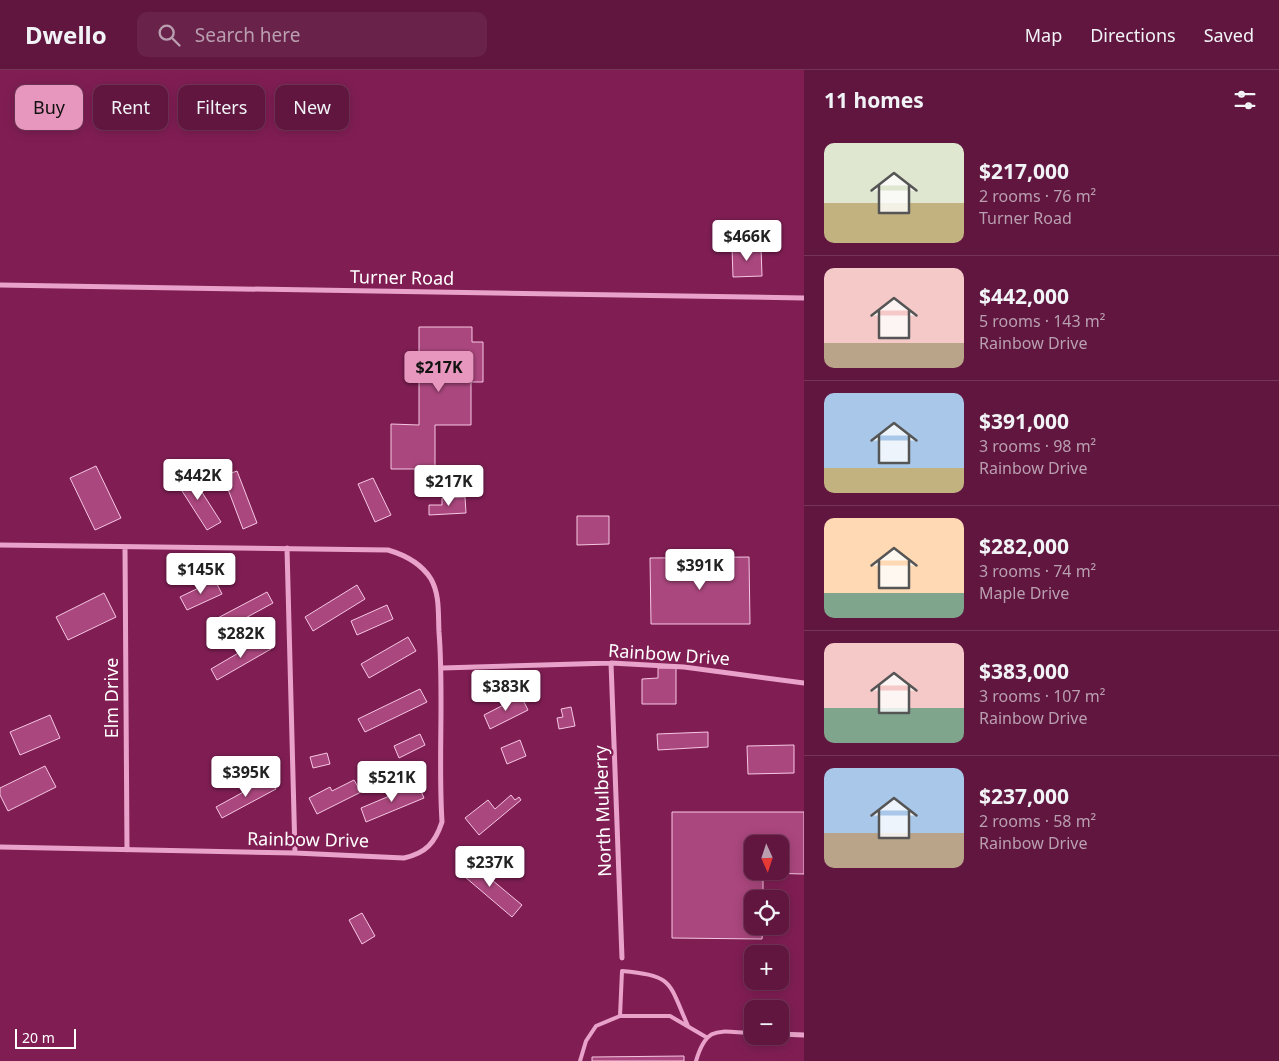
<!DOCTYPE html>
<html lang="en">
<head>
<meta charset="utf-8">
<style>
	:root { --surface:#60163f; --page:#69234a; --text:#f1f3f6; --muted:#ba9fb0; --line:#743559; --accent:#e797bd }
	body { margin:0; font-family:"Noto Sans",sans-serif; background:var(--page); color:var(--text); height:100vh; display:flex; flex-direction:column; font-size:19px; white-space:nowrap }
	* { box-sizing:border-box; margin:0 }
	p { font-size:16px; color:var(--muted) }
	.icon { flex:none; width:28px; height:28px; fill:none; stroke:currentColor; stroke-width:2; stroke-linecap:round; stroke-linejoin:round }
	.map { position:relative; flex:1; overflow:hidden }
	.sheet { display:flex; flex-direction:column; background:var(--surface); width:475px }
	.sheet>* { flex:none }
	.hud { position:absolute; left:15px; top:15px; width:475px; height:45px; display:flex; gap:10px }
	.needle { width:32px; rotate:177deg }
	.buttons { position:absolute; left:744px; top:765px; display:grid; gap:10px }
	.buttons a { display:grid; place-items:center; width:45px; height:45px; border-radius:10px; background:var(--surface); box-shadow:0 2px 12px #0003,0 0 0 1px var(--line); font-size:25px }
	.scale { position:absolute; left:15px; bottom:12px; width:61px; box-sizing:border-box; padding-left:5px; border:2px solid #fff; border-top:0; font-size:14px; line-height:18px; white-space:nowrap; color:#fff; -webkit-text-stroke:4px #801e54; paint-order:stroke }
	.price { position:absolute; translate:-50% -42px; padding:0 11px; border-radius:5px; background:#fff; color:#222; font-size:16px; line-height:32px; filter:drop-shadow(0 1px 2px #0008) }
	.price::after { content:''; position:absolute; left:50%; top:30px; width:15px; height:11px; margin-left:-8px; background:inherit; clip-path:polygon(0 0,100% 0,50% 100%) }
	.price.active { background:var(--accent); color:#111 }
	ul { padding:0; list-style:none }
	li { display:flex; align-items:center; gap:15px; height:125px; padding:0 20px }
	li+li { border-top:1px solid var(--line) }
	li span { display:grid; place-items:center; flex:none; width:140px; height:100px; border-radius:10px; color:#555 }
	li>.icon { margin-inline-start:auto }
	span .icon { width:60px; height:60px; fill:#fffc; stroke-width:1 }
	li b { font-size:21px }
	h2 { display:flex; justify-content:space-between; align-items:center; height:60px; padding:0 20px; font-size:21px }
	.pill { padding:0 18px; border-radius:10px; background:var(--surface); box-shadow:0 2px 12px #0003,0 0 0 1px var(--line); font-size:18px; line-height:45px }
	.pill.active { background:var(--accent); color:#111 }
	header { display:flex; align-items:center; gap:30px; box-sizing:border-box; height:70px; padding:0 25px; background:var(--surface); border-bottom:1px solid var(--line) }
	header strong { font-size:24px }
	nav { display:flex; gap:28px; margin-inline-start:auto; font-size:18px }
	.search { width:350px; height:45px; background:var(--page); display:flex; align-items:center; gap:12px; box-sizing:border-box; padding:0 18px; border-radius:10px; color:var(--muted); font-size:19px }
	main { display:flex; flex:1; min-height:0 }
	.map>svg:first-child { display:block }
	.building { fill:#aa477e; stroke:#f6c7e2; fill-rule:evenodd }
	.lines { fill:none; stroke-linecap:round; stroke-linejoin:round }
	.service { stroke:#e9a3ca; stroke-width:4 }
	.minor { stroke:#e9a3ca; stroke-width:5 }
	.labels { text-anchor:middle; stroke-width:4.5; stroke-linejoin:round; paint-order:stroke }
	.street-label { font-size:18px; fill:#fff; stroke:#801e54 }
</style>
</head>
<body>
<header>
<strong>Dwello</strong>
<div class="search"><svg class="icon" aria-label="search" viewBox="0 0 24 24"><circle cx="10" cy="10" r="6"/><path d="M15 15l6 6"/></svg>Search here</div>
<nav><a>Map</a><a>Directions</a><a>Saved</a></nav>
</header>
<main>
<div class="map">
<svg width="804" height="991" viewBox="0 0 804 991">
	<rect width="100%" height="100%" fill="#801e54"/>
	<path class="building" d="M732 177H761L762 206 733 207Z
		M419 257H472V272H483V312H471V355H435V399H391V354L419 355Z
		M96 396 121 448 95 460 70 408Z
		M237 401 257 453 243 459 223 406Z
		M189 402 221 452 207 460 175 410Z
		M373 408 391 445 375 452 358 414Z
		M465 427 466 443 429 445V435H442V428Z
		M577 446H609V474L577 475Z
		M749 487 750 554H651L650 488Z
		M215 510 222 524 187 540 180 527Z
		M357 515 365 529 313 561 305 547Z
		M267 522 273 533 218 563 212 551Z
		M104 523 116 547 68 570 56 547Z
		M387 535 393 549 357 565 351 551Z
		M408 567 416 581 369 608 361 594Z
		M264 568 271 579 217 610 211 599Z
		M658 598H676V634H642V609L658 608Z
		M420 619 427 632 365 662 358 649Z
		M521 626 528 640 490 659 484 645Z
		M571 637 575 656 559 659 557 648 563 647 561 639Z
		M50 645 60 668 20 685 10 662Z
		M708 662V677L658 680 657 664Z
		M420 664 425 675 399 688 394 676Z
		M520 670 526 686 507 694 501 678Z
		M794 675V703L748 704 747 676Z
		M327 683 330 694 313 698 310 687Z
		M45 696 56 717 8 741 0 725V718Z
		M269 708 276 719 222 748 216 737Z
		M354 710 361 722 317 744 309 728 330 717 332 721Z
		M418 714 424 728 366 752 361 738Z
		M511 725 515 730 519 727 521 730 479 765 465 748 488 730 495 739Z
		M672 742H804V804L763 803V829H752V856H763L762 869 672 868ZM752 774H780V801H752Z
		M468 790 522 835 512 847 458 801Z
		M362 843 375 866 362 874 349 850Z
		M684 986V991H592V987Z"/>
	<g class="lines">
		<path class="service" d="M620 946 622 901C674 906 668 911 688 956
			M580 991 586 971 596 956 620 946H670L706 967
			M696 991C707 954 719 962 752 963"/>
		<path class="minor" d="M0 215 804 228
			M0 475 388 480C405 485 421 493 431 509 440 525 438 544 439 562 444 625 438 689 442 752 435 773 426 783 404 788L295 783 0 777
			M125 477 127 780
			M287 478 295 783
			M611 593 622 888
			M442 598 611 593 684 597 804 613
			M780 964 804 965"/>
	</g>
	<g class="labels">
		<g class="street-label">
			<text transform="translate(402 208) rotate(1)" y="6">Turner Road</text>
			<text transform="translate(669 585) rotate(4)" y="6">Rainbow Drive</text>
			<text transform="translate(112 628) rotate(-90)" y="6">Elm Drive</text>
			<text transform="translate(603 741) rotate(-92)" y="6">North Mulberry</text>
			<text transform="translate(308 770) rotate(1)" y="6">Rainbow Drive</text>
		</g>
	</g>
</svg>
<div class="buttons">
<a><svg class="needle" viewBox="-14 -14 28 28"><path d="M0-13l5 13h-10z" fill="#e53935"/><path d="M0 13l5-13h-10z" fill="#ba9fb0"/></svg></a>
<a><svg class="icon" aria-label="locate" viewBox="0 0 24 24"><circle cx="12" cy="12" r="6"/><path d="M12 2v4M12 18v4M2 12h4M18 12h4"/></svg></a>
<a>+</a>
<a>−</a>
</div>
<div class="scale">20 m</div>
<b class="price" style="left:747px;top:192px">$466K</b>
<b class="price active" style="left:439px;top:323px">$217K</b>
<b class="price" style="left:198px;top:431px">$442K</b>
<b class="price" style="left:449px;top:437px">$217K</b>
<b class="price" style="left:700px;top:521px">$391K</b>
<b class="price" style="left:201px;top:525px">$145K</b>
<b class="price" style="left:241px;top:589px">$282K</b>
<b class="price" style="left:506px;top:642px">$383K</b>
<b class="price" style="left:246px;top:728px">$395K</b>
<b class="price" style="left:392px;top:733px">$521K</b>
<b class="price" style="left:490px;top:818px">$237K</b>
<div class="hud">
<a class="pill active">Buy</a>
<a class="pill">Rent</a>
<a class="pill">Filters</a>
<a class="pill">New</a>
</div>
</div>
<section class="sheet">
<h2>11 homes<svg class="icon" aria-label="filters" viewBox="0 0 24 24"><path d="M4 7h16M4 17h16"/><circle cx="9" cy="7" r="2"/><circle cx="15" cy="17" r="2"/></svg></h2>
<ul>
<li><span style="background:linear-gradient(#dfe7d0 60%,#c2b280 0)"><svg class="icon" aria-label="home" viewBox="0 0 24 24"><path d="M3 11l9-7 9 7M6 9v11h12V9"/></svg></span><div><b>$217,000</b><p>2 rooms · 76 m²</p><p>Turner Road</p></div></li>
<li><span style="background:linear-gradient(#f6c9c9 75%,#b9a48a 0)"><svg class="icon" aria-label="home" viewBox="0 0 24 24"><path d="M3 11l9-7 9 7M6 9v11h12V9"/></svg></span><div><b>$442,000</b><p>5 rooms · 143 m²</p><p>Rainbow Drive</p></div></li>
<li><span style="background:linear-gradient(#a9c7e8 75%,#c2b280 0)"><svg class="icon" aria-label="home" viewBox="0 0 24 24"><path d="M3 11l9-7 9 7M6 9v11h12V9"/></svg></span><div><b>$391,000</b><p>3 rooms · 98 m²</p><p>Rainbow Drive</p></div></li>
<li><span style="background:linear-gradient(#ffd9b3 75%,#7fa58c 0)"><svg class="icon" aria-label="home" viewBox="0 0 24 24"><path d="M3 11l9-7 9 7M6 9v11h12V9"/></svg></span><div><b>$282,000</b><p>3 rooms · 74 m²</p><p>Maple Drive</p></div></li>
<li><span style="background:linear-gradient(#f6c9c9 65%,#7fa58c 0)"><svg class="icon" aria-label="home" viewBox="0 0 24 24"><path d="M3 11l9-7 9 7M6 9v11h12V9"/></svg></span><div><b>$383,000</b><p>3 rooms · 107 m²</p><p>Rainbow Drive</p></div></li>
<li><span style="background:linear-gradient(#a9c7e8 65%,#b9a48a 0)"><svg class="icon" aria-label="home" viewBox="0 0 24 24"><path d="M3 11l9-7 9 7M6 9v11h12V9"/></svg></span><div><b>$237,000</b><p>2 rooms · 58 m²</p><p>Rainbow Drive</p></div></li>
</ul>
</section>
</main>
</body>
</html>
